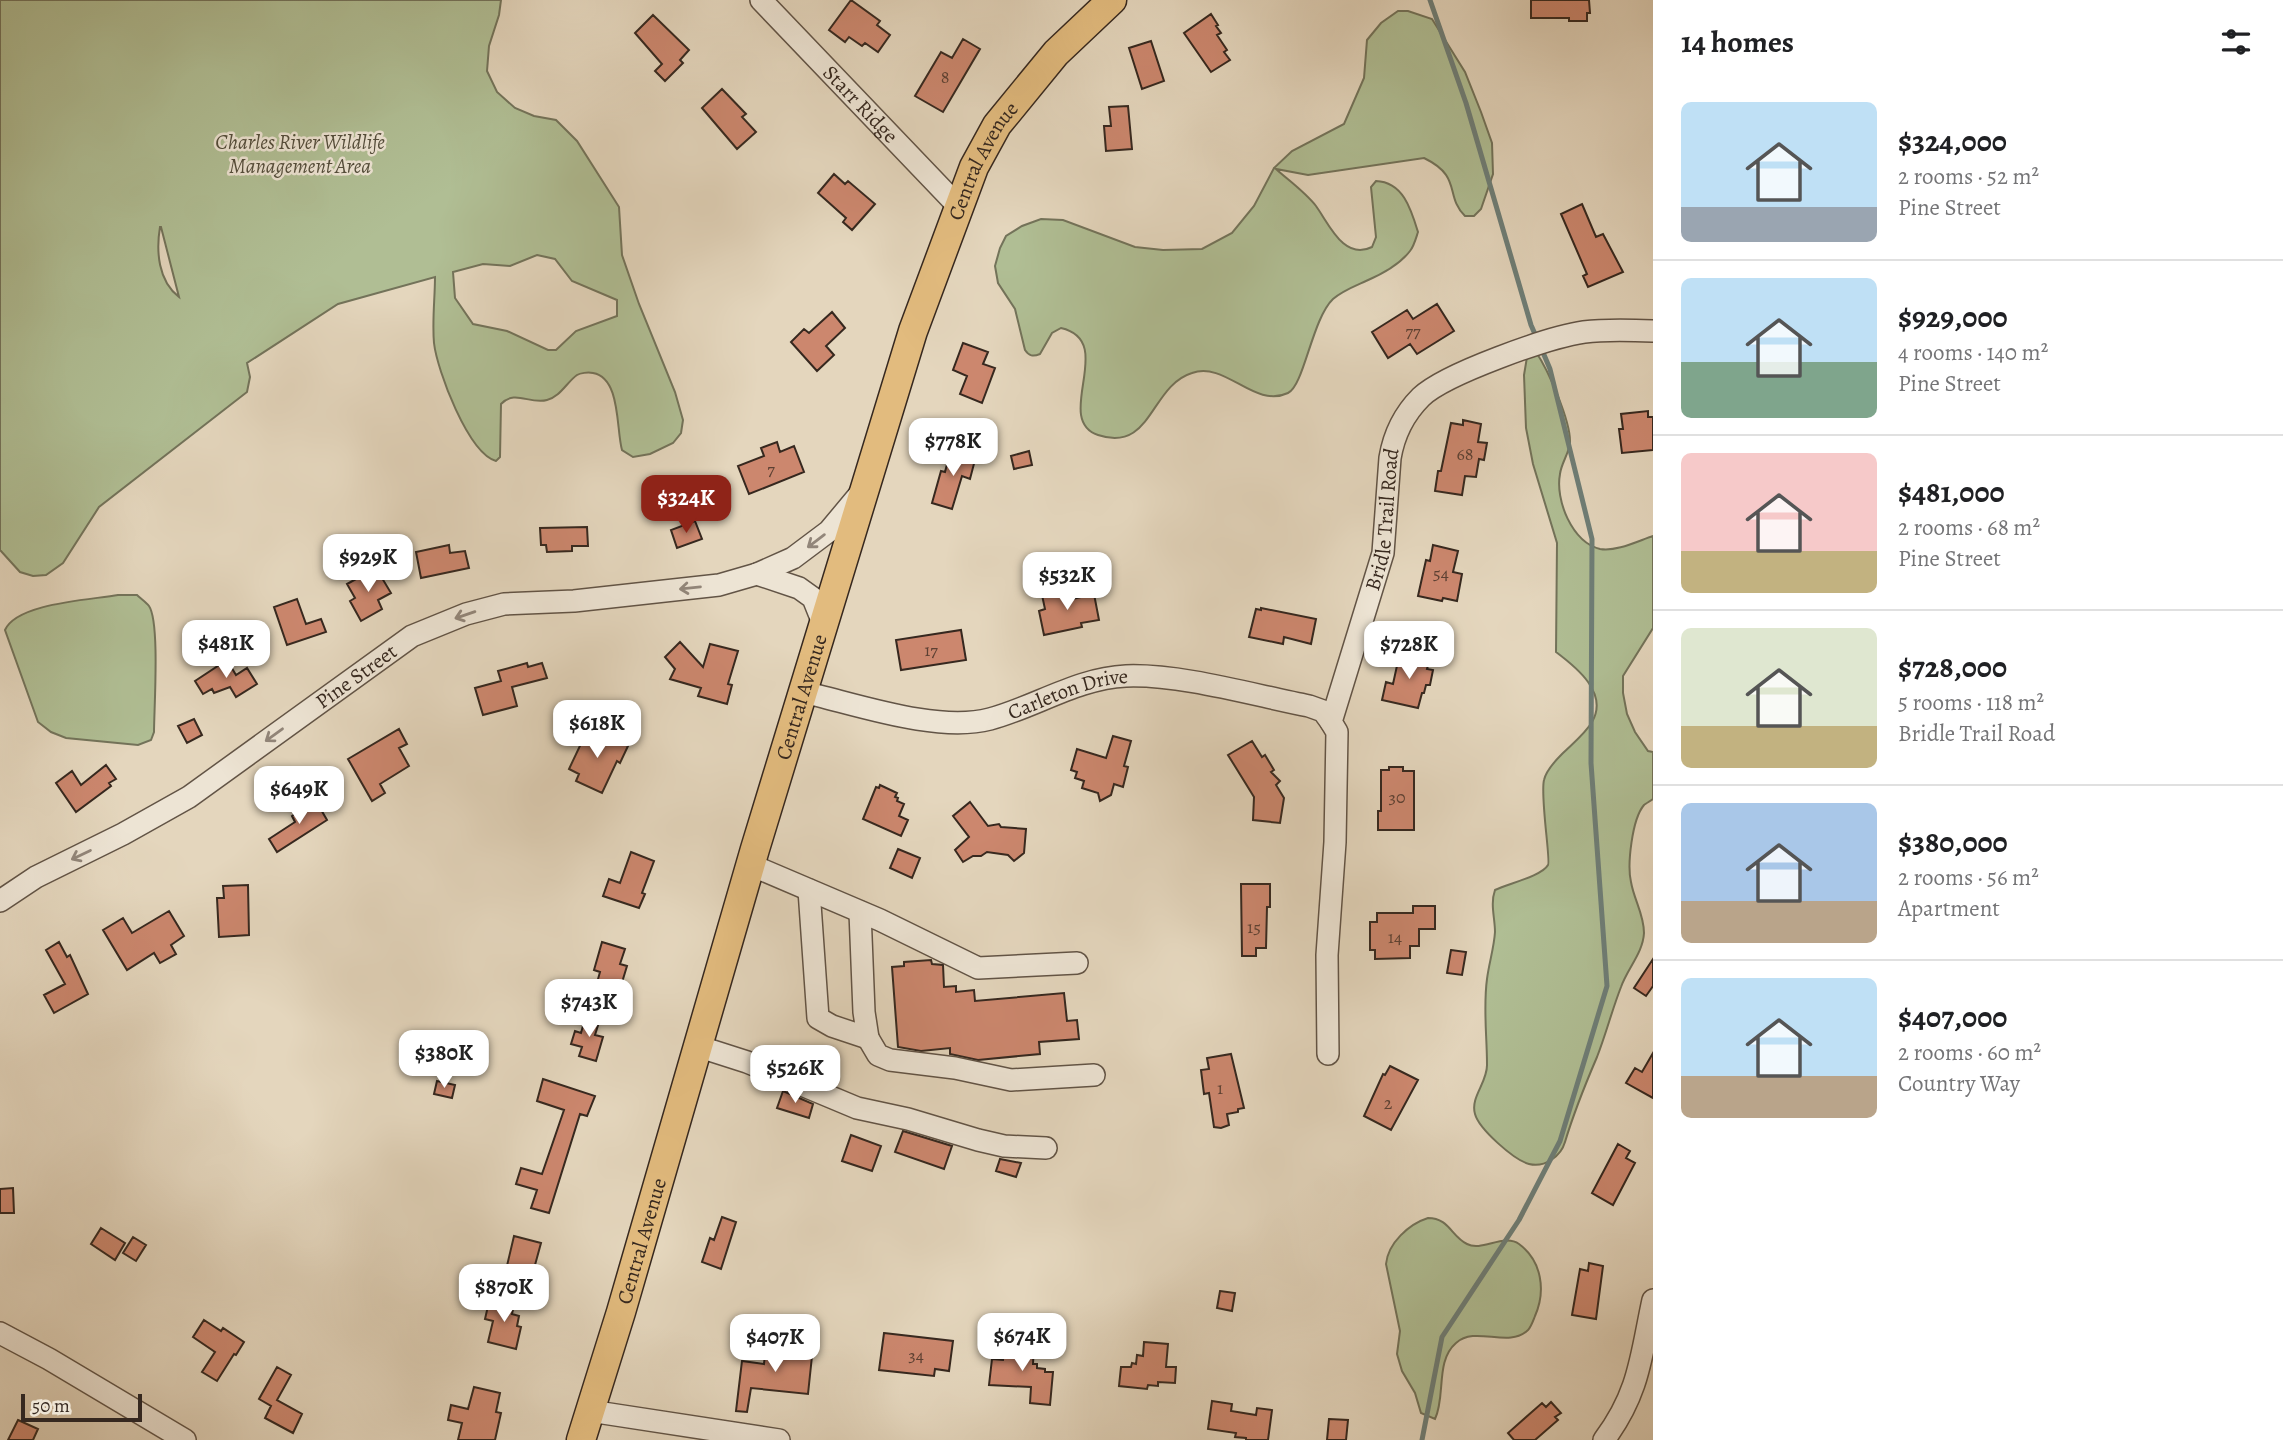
<!DOCTYPE html>
<html lang="en">
<head>
<meta charset="utf-8">
<style>
	:root { --surface:#fff; --page:#f2f2f2; --text:#202124; --muted:#757577; --line:#e0e0e0; --accent:#8f2418 }
	body { margin:0; font-family:Alegreya,serif; background:var(--page); color:var(--text); height:100vh; display:flex; flex-direction:column; font-size:26px; white-space:nowrap }
	* { box-sizing:border-box; margin:0 }
	p { font-size:23px; color:var(--muted) }
	.icon { flex:none; width:38px; height:38px; fill:none; stroke:currentColor; stroke-width:2; stroke-linecap:round; stroke-linejoin:round }
	.map { position:relative; flex:1; overflow:hidden }
	.side { display:flex; flex-direction:column; background:var(--surface); width:630px }
	.side>* { flex:none }
	.scale { position:absolute; left:21px; bottom:18px; width:121px; box-sizing:border-box; padding-left:7px; border:4px solid #36281f; border-top:0; font-size:19px; line-height:24px; white-space:nowrap; color:#36281f; -webkit-text-stroke:5px #ede4d4; paint-order:stroke }
	.price { position:absolute; translate:-50% -60px; padding:0 16px; border-radius:14px; background:#fff; color:#222; font-size:23px; line-height:46px; filter:drop-shadow(0 2px 4px #0008) }
	.price::after { content:''; position:absolute; left:50%; top:42px; width:21px; height:16px; margin-left:-10px; background:inherit; clip-path:polygon(0 0,100% 0,50% 100%) }
	.price.selected { background:var(--accent); color:#fff }
	ul { padding:0; list-style:none }
	li { display:flex; align-items:center; gap:21px; height:175px; padding:0 28px }
	li+li { border-top:2px solid var(--line) }
	li span { display:grid; place-items:center; flex:none; width:196px; height:140px; border-radius:10px; color:#555 }
	li>.icon { margin-inline-start:auto }
	span .icon { width:84px; height:84px; fill:#fffc; stroke-width:1 }
	li b { font-size:30px }
	h2 { display:flex; justify-content:space-between; align-items:center; height:84px; padding:0 28px; font-size:30px }
	main { display:flex; flex:1; min-height:0 }
	.map>svg:first-child { display:block }
	.green { fill:#b0be94; stroke:#73735a; stroke-width:2; fill-rule:evenodd }
	.lines { fill:none; stroke-linecap:round; stroke-linejoin:round }
	.stream { stroke:#6f7f78; stroke-width:5 }
	.building { fill:#cc876e; stroke:#36281f; stroke-width:2 }
	.minor-casing { stroke:#625446; stroke-width:24 }
	.major-casing { stroke:#36281f; stroke-width:31 }
	.minor { stroke:#ede4d4; stroke-width:21 }
	.major { stroke:#e2bb7e; stroke-width:28 }
	.oneway { stroke:#92867a }
	.labels { text-anchor:middle; stroke-width:5; stroke-linejoin:round; paint-order:stroke }
	.number-label { font-size:18px; fill:#5c4033 }
	.street-label { font-size:21px; fill:#36281f; stroke:#ede4d4 }
	.park-label { font-size:21px; font-style:italic; fill:#544e3c; stroke:#ede4d4 }
</style>
</head>
<body>
<main>
<div class="map">
<svg width="1653" height="1440" viewBox="0 0 1653 1440">
	<rect width="100%" height="100%" fill="#e4d6bd"/>
	<filter id="stains"><feTurbulence type="fractalNoise" baseFrequency=".00286" numOctaves="4"/><feColorMatrix values="0 0 0 0 .2 0 0 0 0 .09 0 0 0 0 .02 0 0 0 .5 -.17"/></filter>
	<radialGradient id="worn" r=".72"><stop offset=".6" stop-color="#630" stop-opacity="0"/><stop offset="1" stop-color="#630" stop-opacity=".3"/></radialGradient>
	<path class="green" d="M0 0H501L499 15 489 46 487 71 497 92 515 108 534 116 556 120 577 141 619 207 622 255 639 304 675 392 683 420 681 433 673 443 650 454 633 457 622 450C616 429 621 378 593 373 588 372 580 373 577 375 567 382 560 397 547 400 530 405 515 389 501 404L500 457 496 461C468 453 437 370 434 343 432 321 435 298 435 277L338 304 247 363 250 377 247 392 99 507 63 563 46 575 33 576 20 572 0 550ZM160 227H161L179 297C158 281 156 251 160 227ZM537 255 555 259 572 281 617 300V316L576 331 556 350H548L507 331 473 324 455 298 453 272 483 264 510 266Z
		M1398 11H1408L1432 19 1465 72 1481 112 1492 143 1493 174 1481 209 1474 216H1465C1444 195 1463 177 1424 158L1308 175 1276 169C1288 180 1305 192 1316 206 1329 224 1344 261 1372 247L1376 237 1371 187 1376 181C1403 182 1411 209 1418 232 1416 238 1414 246 1410 251 1400 264 1380 275 1366 281 1355 286 1342 291 1333 299 1312 319 1304 386 1288 393 1254 409 1226 361 1192 373 1150 386 1152 453 1098 435 1052 419 1118 341 1061 328L1052 333 1040 354C1033 357 1029 356 1025 350L1015 309 998 283 995 266 1000 248 1006 236 1022 226 1041 219 1063 220 1135 247 1163 250 1202 249 1232 233 1254 206 1274 168 1292 151 1344 124 1364 78 1367 40 1381 23Z
		M1528 351 1536 352C1548 370 1571 421 1570 443 1569 453 1561 464 1560 474 1555 500 1572 542 1600 549 1616 552 1638 541 1653 536V628L1623 676V693L1627 714 1635 732 1648 751 1653 752V799C1652 800 1645 804 1644 805 1632 819 1627 865 1631 882 1634 900 1644 914 1644 933 1643 953 1627 969 1621 987 1612 1010 1606 1034 1597 1057 1585 1085 1574 1112 1565 1142 1561 1156 1545 1168 1529 1164 1514 1160 1479 1129 1475 1114 1470 1097 1488 1082 1487 1064 1487 1036 1483 1008 1487 979 1489 963 1494 948 1495 932 1495 918 1490 904 1495 890 1507 884 1542 876 1548 865 1551 862 1540 796 1544 780 1546 771 1556 760 1562 754 1572 744 1585 734 1592 722 1609 693 1576 667 1556 652L1557 543 1533 464 1526 428 1524 375Z
		M118 595H137C140 598 146 602 149 606 160 622 154 709 154 732L151 740 138 745 66 738 51 732 38 722 5 630C17 603 90 600 118 595Z
		M1428 1218C1449 1218 1451 1236 1467 1244 1482 1252 1504 1233 1519 1244 1542 1261 1546 1291 1535 1316 1533 1321 1531 1327 1528 1330 1508 1349 1476 1325 1456 1343 1435 1361 1446 1396 1435 1419L1421 1413 1415 1393 1402 1371 1397 1354 1400 1331 1386 1264C1388 1243 1409 1224 1428 1218Z"/>
	<g class="lines">
		<path class="stream" d="M1430 0 1466 103 1531 325 1538 341
			M1422 1440 1442 1337 1519 1220 1560 1141 1607 986 1591 763 1592 539 1550 369 1542 350"/>
	</g>
	<path class="building" d="M851 0 880 21 877 25 890 35 878 52 865 43 862 46 849 37 845 42 829 30Z
		M1531 0H1589L1590 13H1587V21H1569V18H1531Z
		M1211 14 1218 25 1216 26 1221 33 1217 35 1227 50 1224 52 1230 60 1211 72 1184 33Z
		M653 15 689 50 680 60 683 63 665 81 655 71 662 64 635 33Z
		M963 39 980 49 943 112 915 96 941 52 952 58Z
		M1151 41 1164 81 1142 89 1129 48Z
		M722 89 746 114 742 117 756 132 737 149 702 108Z
		M1128 106 1132 149 1106 151 1104 126H1111L1109 107Z
		M834 174 845 184 848 181 875 204 852 230 843 222 846 218 818 193Z
		M1582 204 1596 237 1603 234 1623 272 1588 287 1583 276 1587 274 1561 214Z
		M1437 304 1454 331 1417 354 1410 344 1388 358 1372 332 1407 310 1413 319Z
		M832 312 845 328 826 346 834 355 817 371 791 342 804 329 809 333Z
		M963 343 988 352 983 364 995 368 982 403 960 394 967 376 953 370Z
		M1648 411V417H1653V450L1622 453 1619 429H1623L1621 414Z
		M1463 420 1481 424 1478 442 1487 443 1484 460 1479 459 1476 477 1465 476 1462 495 1435 491 1438 471H1441L1451 423 1463 425Z
		M777 442 780 452 794 446 804 472 749 494 738 466 764 456 761 448Z
		M951 449 976 456 970 479 962 476 952 509 932 503 941 471 945 472Z
		M1029 451 1032 465 1014 469 1011 456Z
		M695 521 702 539 677 548 671 530Z
		M587 527 588 546H572V551L547 552 546 545H541L540 528Z
		M449 545 450 553 465 551 469 568 421 578 416 552Z
		M1433 545 1458 551 1453 572 1462 574 1457 601 1443 598 1442 601 1418 596 1426 560 1430 561Z
		M376 568 391 593 378 600 382 609 361 621 350 601 355 598 347 584Z
		M1066 590 1068 600 1094 594 1099 620 1081 623 1082 627 1044 635 1039 611 1045 609 1042 595Z
		M297 599 306 624 321 619 326 632 287 645 274 607Z
		M1261 608 1316 619 1311 644 1284 637 1283 644 1249 637 1256 609 1261 610Z
		M961 630 966 660 901 670 896 640Z
		M680 642 703 667 710 644 738 651 728 684 732 685 727 704 698 696 701 688 670 679 675 669 665 657Z
		M1400 652 1430 659 1427 669 1433 670 1430 685H1426L1424 693H1422L1418 708 1382 700 1386 682 1393 684Z
		M227 660 236 675 247 668 257 684 236 697 230 687 214 693 212 689 203 694 195 681Z
		M527 663 528 667 542 663 547 678 512 687 517 706 483 715 475 688 501 681 498 671Z
		M194 719 202 735 187 743 178 726Z
		M399 729 407 744 399 748 409 766 380 784 385 793 372 801 348 759Z
		M587 731 596 735 597 732 628 746 620 763 617 761 602 793 576 781 579 774 569 769Z
		M1113 736 1131 741 1124 766 1128 767 1123 787 1114 784 1111 795 1100 801 1098 793 1082 788 1084 781 1075 778 1077 772 1071 770 1077 749 1106 758Z
		M1252 741 1262 757 1265 755 1274 770 1271 772 1280 781 1276 785 1284 798 1280 823 1253 820 1254 797 1228 755Z
		M106 765 116 779 109 783 111 786 76 812 56 783 72 771 81 785Z
		M1389 767H1403V771H1414V830H1378V811H1381V770H1389Z
		M880 785 897 793 895 797 898 798 897 801 904 804 899 816 908 820 901 836 863 819 876 787 879 788Z
		M316 801 327 820 277 852 269 839 295 822 292 816Z
		M970 802 988 826 999 824 1001 827 1026 829 1024 853 1014 861 1008 855 987 852 981 856H973L963 862 955 850 969 837 953 816Z
		M898 849 920 858 912 878 890 868Z
		M631 852 654 861 642 893 645 894 639 908 603 896 609 879 620 883Z
		M1241 884H1270V907H1267L1266 948H1256V956H1242Z
		M248 885 249 935 219 937 217 898H224L223 886Z
		M1413 906H1435V929H1419V946H1410V958L1375 959V950H1370V922H1377V913H1413Z
		M169 911 184 936 171 945 176 954 160 963 154 953 127 970 103 930 123 918 132 933Z
		M59 942 67 957 70 955 88 994 54 1013 44 995 65 984 46 950Z
		M602 942 625 949 620 964 627 966 620 989 610 986 608 994 595 990 600 972 594 970Z
		M1451 950 1466 952 1462 975 1447 973Z
		M1653 959V986L1646 996 1634 988Z
		M931 960 932 964 943 965 944 987 956 986V992L974 990 975 1001 1064 993 1067 1021 1077 1020 1079 1039 1039 1042 1040 1054 978 1060 950 1054V1048L921 1051 898 1047 892 967 904 966V962Z
		M586 1015 600 1019 595 1035 603 1037 596 1061 579 1056 582 1047 571 1044 575 1031 581 1033Z
		M1653 1053V1098L1626 1083 1635 1068 1642 1072Z
		M1231 1054 1244 1108 1238 1109V1112L1227 1114 1229 1125 1221 1128 1214 1127 1209 1093 1204 1094 1201 1070 1209 1069 1207 1058Z
		M1390 1066 1418 1080 1391 1130 1364 1116 1383 1074 1385 1075Z
		M543 1079 595 1096 587 1116 580 1114 549 1213 531 1208 537 1190 516 1184 521 1168 542 1174 564 1110 537 1101Z
		M437 1081 455 1085 452 1098 434 1094Z
		M783 1091 813 1104 809 1118 777 1108Z
		M903 1131 952 1146 944 1169 895 1152Z
		M851 1135 881 1146 872 1171 842 1161Z
		M1618 1144 1630 1151 1626 1158 1635 1163 1613 1205 1592 1193Z
		M1000 1159 1021 1163 1016 1177 996 1171Z
		M13 1188 14 1213H0V1189Z
		M722 1217 736 1222 721 1269 702 1262 710 1238 714 1240Z
		M101 1228 125 1243 115 1260 91 1244Z
		M514 1236 541 1243 532 1276 506 1270Z
		M133 1237 146 1245 136 1261 123 1253Z
		M1589 1263 1603 1266 1596 1319 1572 1315 1580 1269 1588 1271Z
		M1220 1291 1235 1293 1232 1311 1217 1308Z
		M500 1296 515 1300 512 1314 519 1316 517 1326 521 1327 516 1349 488 1342 493 1321 485 1319 488 1306 497 1309Z
		M204 1320 221 1331 223 1328 244 1342 236 1355 234 1354 217 1381 202 1372 215 1352 193 1337Z
		M884 1333 953 1341 949 1371 935 1369 934 1376 879 1370Z
		M1005 1342 1034 1345 1033 1364H1037V1368L1045 1369V1372H1053L1050 1405 1030 1403 1031 1387 989 1385 992 1359 1003 1360Z
		M1144 1342 1168 1344 1166 1367H1176L1175 1383 1158 1382V1386L1148 1385 1147 1389 1119 1386 1121 1367H1131L1132 1363 1136 1364 1137 1355 1143 1356Z
		M766 1344 790 1347V1353L812 1356 808 1394 751 1388 747 1412 736 1411 742 1361 764 1364Z
		M277 1367 291 1375 277 1400 302 1414 293 1433 265 1418 271 1406 259 1399Z
		M474 1387 500 1393 496 1412 501 1413 495 1440H458L462 1423 448 1420 451 1405 468 1409Z
		M1212 1401 1232 1404 1231 1411 1256 1415 1257 1408 1272 1410 1268 1440H1246V1438L1235 1437 1236 1433 1208 1429Z
		M1551 1402 1561 1413 1555 1417 1558 1420 1535 1440H1514L1508 1433 1542 1403 1546 1407Z
		M1329 1419 1348 1420 1346 1440H1327Z
		M18 1420 38 1429 33 1440H8Z"/>
	<g class="lines">
		<g class="minor-casing">
			<g id="minor">
				<path id="s1" d="M761 0 959 207"/>
				<path d="M757 574 799 588 813 598 823 623"/>
				<path id="s2" d="M803 692C856 704 937 733 990 719 1035 707 1078 678 1126 676 1181 674 1253 695 1309 706L1323 711 1331 722"/>
				<path d="M751 865 880 920 978 968 1077 963"/>
				<path d="M809 890 818 1018 832 1026 868 1038 864 1012 860 912"/>
				<path id="s3" d="M0 901 36 877 123 834 189 797 412 636 466 614 504 604 574 601 719 585 757 574 793 558 829 531 859 495"/>
				<path d="M868 1038 878 1055 890 1060 955 1068 1011 1080 1094 1075"/>
				<path d="M697 1046 747 1062 857 1108 908 1119 978 1140 1004 1146 1046 1148"/>
				<path id="s4" d="M1328 1054 1327 955 1335 842 1337 732 1331 722 1383 553 1390 458C1394 434 1404 414 1421 397 1445 374 1549 337 1584 332 1607 329 1630 330 1653 331"/>
				<path d="M0 1333 49 1359 185 1440"/>
				<path d="M590 1411 779 1440"/>
				<path d="M1604 1440C1640 1392 1641 1355 1653 1300"/>
			</g>
		</g>
		<g class="major-casing">
			<g id="major">
				<path id="s5" d="M581 1440 621 1312 755 849 913 331 974 167 997 125 1056 53 1112 0"/>
			</g>
		</g>
		<use href="#minor" class="minor"/>
		<use href="#major" class="major"/>
	</g>
	<defs><path id="oneway-shaft" d="M-6 0H5M1.5-3L5.5 0L1.5 3" fill="none" stroke-width="1.6" stroke-linecap="round" stroke-linejoin="round" transform="scale(1.75)"/></defs>
	<g class="oneway">
		<use href="#oneway-shaft" transform="translate(816 541) rotate(143)"/>
		<use href="#oneway-shaft" transform="translate(690 588) rotate(174)"/>
		<use href="#oneway-shaft" transform="translate(465 615) rotate(161)"/>
		<use href="#oneway-shaft" transform="translate(274 735) rotate(144)"/>
		<use href="#oneway-shaft" transform="translate(81 855) rotate(154)"/>
	</g>
	<g class="labels">
		<g class="number-label">
			<text x="945" y="83">8</text>
			<text x="1413" y="337">77</text>
			<text x="1465" y="460">68</text>
			<text x="771" y="475">7</text>
			<text x="1441" y="579">54</text>
			<text x="931" y="656">17</text>
			<text x="1397" y="803">30</text>
			<text x="1254" y="933">15</text>
			<text x="1395" y="943">14</text>
			<text x="1220" y="1094">1</text>
			<text x="1388" y="1109">2</text>
			<text x="916" y="1361">34</text>
		</g>
		<g class="street-label">
			<text dy="7" stroke="none"><textPath href="#s1" startOffset="144">Starr Ridge</textPath></text>
			<text dy="7" stroke="none"><textPath href="#s5" startOffset="1342">Central Avenue</textPath></text>
			<text dy="7" stroke="none"><textPath href="#s4" startOffset="544">Bridle Trail Road</textPath></text>
			<text dy="7" stroke="none"><textPath href="#s3" startOffset="422">Pine Street</textPath></text>
			<text dy="7" stroke="none"><textPath href="#s2" startOffset="273">Carleton Drive</textPath></text>
			<text dy="7" stroke="none"><textPath href="#s5" startOffset="775">Central Avenue</textPath></text>
			<text dy="7" stroke="none"><textPath href="#s5" startOffset="208">Central Avenue</textPath></text>
		</g>
		<g class="park-label">
			<text x="300" y="149">Charles River Wildlife<tspan x="300" dy="24">Management Area</tspan></text>
		</g>
	</g>
	<rect width="100%" height="100%" filter="url(#stains)"/>
	<rect width="100%" height="100%" fill="url(#worn)"/>
</svg>
<div class="scale">50 m</div>
<b class="price" style="left:953px;top:478px">$778K</b>
<b class="price selected" style="left:686px;top:535px">$324K</b>
<b class="price" style="left:368px;top:594px">$929K</b>
<b class="price" style="left:1067px;top:612px">$532K</b>
<b class="price" style="left:226px;top:680px">$481K</b>
<b class="price" style="left:1409px;top:681px">$728K</b>
<b class="price" style="left:597px;top:760px">$618K</b>
<b class="price" style="left:299px;top:826px">$649K</b>
<b class="price" style="left:589px;top:1039px">$743K</b>
<b class="price" style="left:444px;top:1090px">$380K</b>
<b class="price" style="left:795px;top:1105px">$526K</b>
<b class="price" style="left:504px;top:1324px">$870K</b>
<b class="price" style="left:1022px;top:1373px">$674K</b>
<b class="price" style="left:775px;top:1374px">$407K</b>
</div>
<section class="side">
<h2>14 homes<svg class="icon" aria-label="filters" viewBox="0 0 24 24"><path d="M4 7h16M4 17h16"/><circle cx="9" cy="7" r="2"/><circle cx="15" cy="17" r="2"/></svg></h2>
<ul>
<li><span style="background:linear-gradient(#bfe0f5 75%,#9aa5b1 0)"><svg class="icon" aria-label="home" viewBox="0 0 24 24"><path d="M3 11l9-7 9 7M6 9v11h12V9"/></svg></span><div><b>$324,000</b><p>2 rooms · 52 m²</p><p>Pine Street</p></div></li>
<li><span style="background:linear-gradient(#bfe0f5 60%,#7fa58c 0)"><svg class="icon" aria-label="home" viewBox="0 0 24 24"><path d="M3 11l9-7 9 7M6 9v11h12V9"/></svg></span><div><b>$929,000</b><p>4 rooms · 140 m²</p><p>Pine Street</p></div></li>
<li><span style="background:linear-gradient(#f6c9c9 70%,#c2b280 0)"><svg class="icon" aria-label="home" viewBox="0 0 24 24"><path d="M3 11l9-7 9 7M6 9v11h12V9"/></svg></span><div><b>$481,000</b><p>2 rooms · 68 m²</p><p>Pine Street</p></div></li>
<li><span style="background:linear-gradient(#dfe7d0 70%,#c2b280 0)"><svg class="icon" aria-label="home" viewBox="0 0 24 24"><path d="M3 11l9-7 9 7M6 9v11h12V9"/></svg></span><div><b>$728,000</b><p>5 rooms · 118 m²</p><p>Bridle Trail Road</p></div></li>
<li><span style="background:linear-gradient(#a9c7e8 70%,#b9a48a 0)"><svg class="icon" aria-label="home" viewBox="0 0 24 24"><path d="M3 11l9-7 9 7M6 9v11h12V9"/></svg></span><div><b>$380,000</b><p>2 rooms · 56 m²</p><p>Apartment</p></div></li>
<li><span style="background:linear-gradient(#bfe0f5 70%,#b9a48a 0)"><svg class="icon" aria-label="home" viewBox="0 0 24 24"><path d="M3 11l9-7 9 7M6 9v11h12V9"/></svg></span><div><b>$407,000</b><p>2 rooms · 60 m²</p><p>Country Way</p></div></li>
</ul>
</section>
</main>
</body>
</html>
